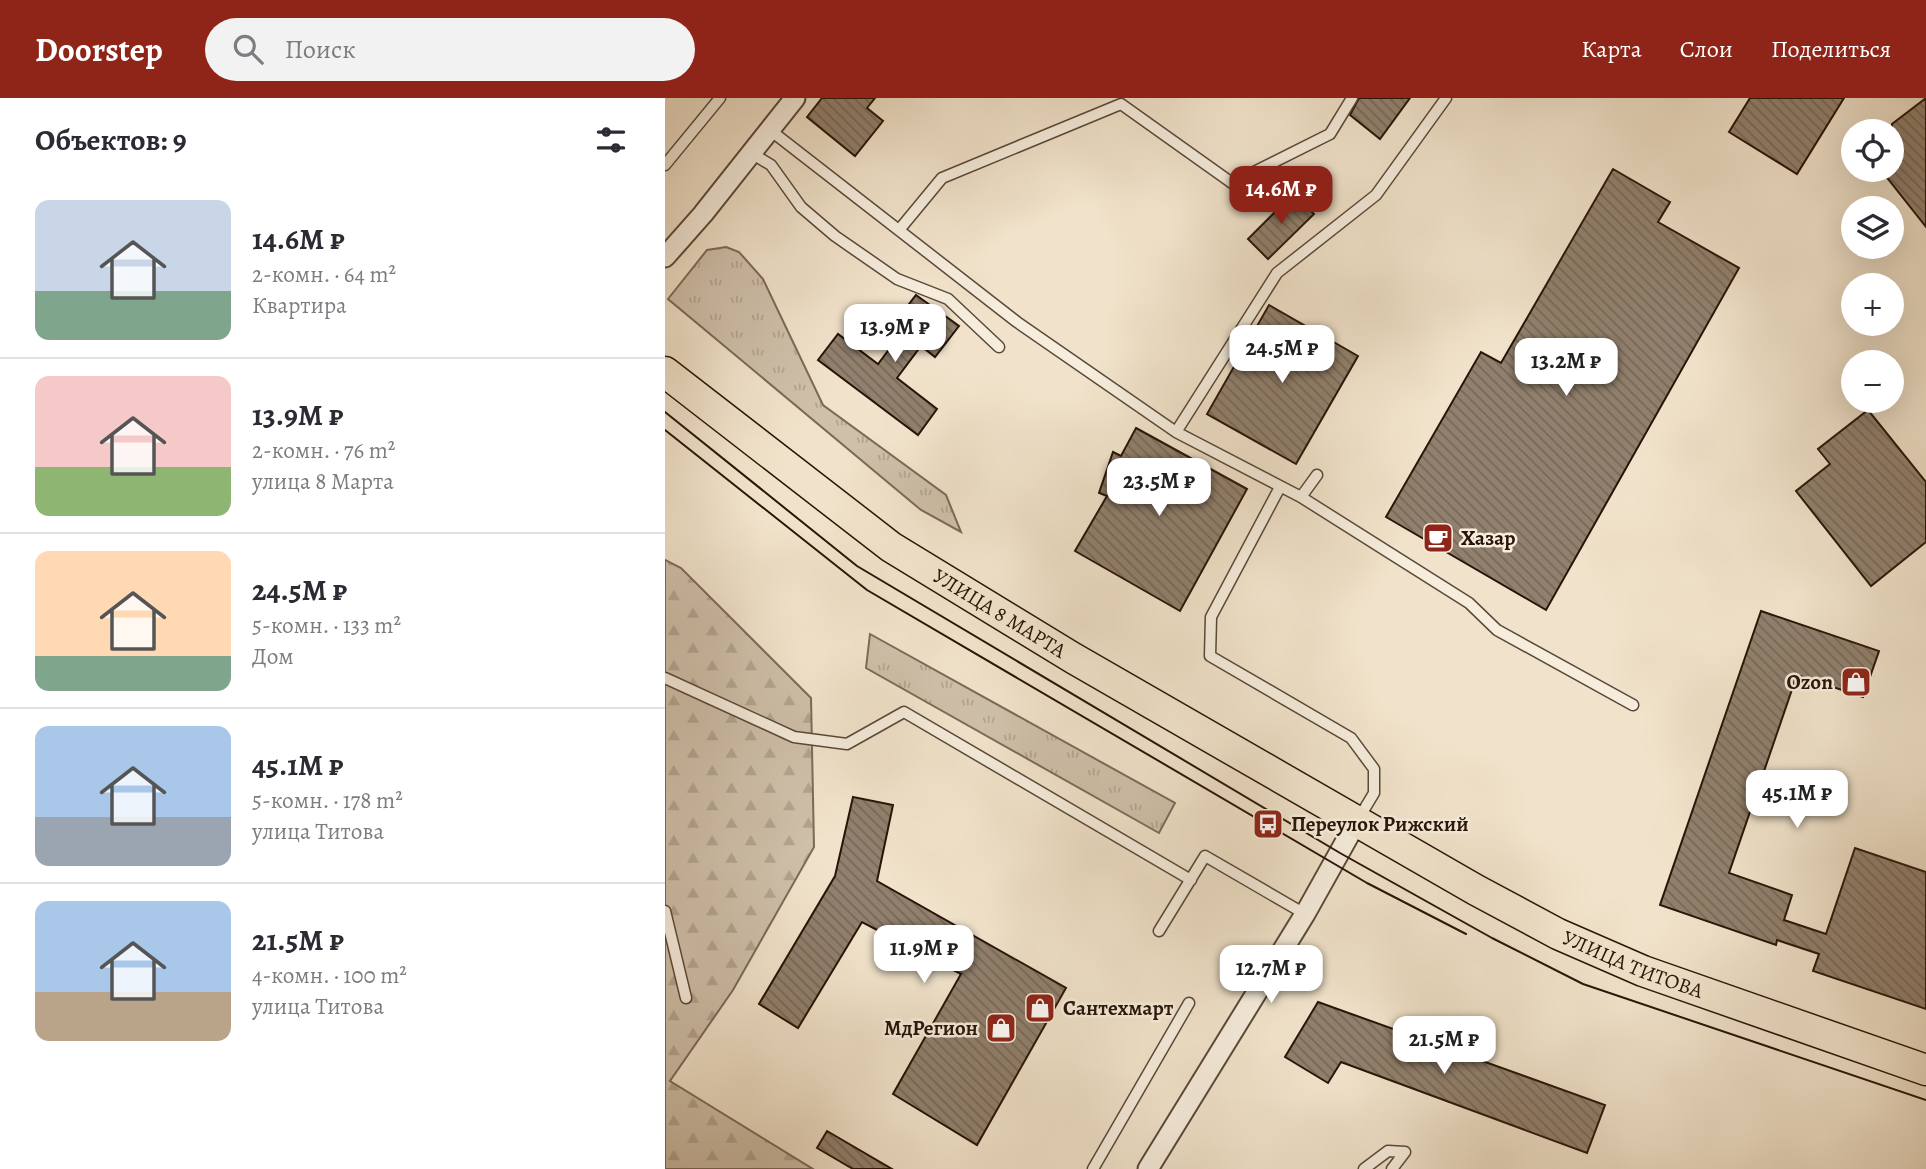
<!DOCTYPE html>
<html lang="ru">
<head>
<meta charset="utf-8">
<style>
	:root { --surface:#fff; --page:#f2f2f3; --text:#2b2b33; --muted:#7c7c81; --line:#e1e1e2; --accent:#8f2418 }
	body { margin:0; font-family:Alegreya,serif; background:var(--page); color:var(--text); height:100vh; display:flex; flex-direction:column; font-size:26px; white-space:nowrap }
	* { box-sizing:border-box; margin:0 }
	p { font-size:23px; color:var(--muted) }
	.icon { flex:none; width:38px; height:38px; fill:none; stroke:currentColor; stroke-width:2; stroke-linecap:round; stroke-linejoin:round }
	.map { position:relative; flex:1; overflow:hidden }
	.details { display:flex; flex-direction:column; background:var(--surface); width:665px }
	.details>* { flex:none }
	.tools { position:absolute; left:1176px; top:21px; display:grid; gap:14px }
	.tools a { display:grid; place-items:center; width:63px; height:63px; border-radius:50%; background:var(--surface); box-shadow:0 7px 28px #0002; font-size:35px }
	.price { position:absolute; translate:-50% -60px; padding:0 16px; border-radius:14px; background:#fff; color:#222; font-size:23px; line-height:46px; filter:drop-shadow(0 2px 4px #0008) }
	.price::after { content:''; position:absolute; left:50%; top:42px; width:21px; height:16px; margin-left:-10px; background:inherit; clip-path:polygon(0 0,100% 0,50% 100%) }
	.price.selected { background:var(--accent); color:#fff }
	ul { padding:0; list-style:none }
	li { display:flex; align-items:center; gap:21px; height:175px; padding:0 35px }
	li+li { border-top:2px solid var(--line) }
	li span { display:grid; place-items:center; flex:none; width:196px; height:140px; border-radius:14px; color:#555 }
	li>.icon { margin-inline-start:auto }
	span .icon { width:84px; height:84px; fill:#fffc; stroke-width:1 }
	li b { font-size:30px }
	h2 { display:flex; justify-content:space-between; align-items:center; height:84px; padding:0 35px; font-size:30px }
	header { display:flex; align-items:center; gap:42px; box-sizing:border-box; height:98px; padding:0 35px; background:var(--accent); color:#fff }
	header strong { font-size:33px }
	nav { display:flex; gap:38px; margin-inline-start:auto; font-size:24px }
	.search { width:490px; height:63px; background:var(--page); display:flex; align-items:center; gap:18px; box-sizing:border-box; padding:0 24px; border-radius:38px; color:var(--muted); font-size:26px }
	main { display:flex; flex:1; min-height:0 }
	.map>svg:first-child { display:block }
	.grass { fill:url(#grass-tufts); stroke:#7c6a59; stroke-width:2 }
	.forest { fill:url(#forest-firs); stroke:#7c6a59; stroke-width:2 }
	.building { fill:url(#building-back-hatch); stroke:#281408; stroke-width:2 }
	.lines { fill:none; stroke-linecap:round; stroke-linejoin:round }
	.service-casing { stroke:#5a4839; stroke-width:13 }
	.minor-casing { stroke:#5a4839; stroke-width:23 }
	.primary-casing { stroke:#281408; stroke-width:33 }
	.service { stroke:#f6eddd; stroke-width:10 }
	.minor { stroke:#f6eddd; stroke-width:19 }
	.primary { stroke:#f1e3cb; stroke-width:30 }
	.tram { stroke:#281408; stroke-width:2 }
	.labels { text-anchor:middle; stroke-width:5; stroke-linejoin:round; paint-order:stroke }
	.poi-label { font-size:21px; font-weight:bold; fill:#281408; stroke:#f6eddd; text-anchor:start }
	.street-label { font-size:21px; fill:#281408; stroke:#f6eddd }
</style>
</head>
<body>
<header>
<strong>Doorstep</strong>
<div class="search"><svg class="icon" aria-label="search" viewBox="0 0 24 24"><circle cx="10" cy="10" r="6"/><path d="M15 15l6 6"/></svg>Поиск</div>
<nav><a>Карта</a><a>Слои</a><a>Поделиться</a></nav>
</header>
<main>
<section class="details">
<h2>Объектов: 9<svg class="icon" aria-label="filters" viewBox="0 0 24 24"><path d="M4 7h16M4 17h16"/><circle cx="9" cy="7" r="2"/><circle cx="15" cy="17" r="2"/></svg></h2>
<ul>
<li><span style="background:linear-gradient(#c9d6e8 65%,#7fa58c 0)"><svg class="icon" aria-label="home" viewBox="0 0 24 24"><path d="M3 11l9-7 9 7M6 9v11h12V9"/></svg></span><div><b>14.6M ₽</b><p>2-комн. · 64 m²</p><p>Квартира</p></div></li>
<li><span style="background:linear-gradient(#f6c9c9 65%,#8fb573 0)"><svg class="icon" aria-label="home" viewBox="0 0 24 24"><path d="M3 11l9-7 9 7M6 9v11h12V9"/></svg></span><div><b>13.9M ₽</b><p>2-комн. · 76 m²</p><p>улица 8 Марта</p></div></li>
<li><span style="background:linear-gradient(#ffd9b3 75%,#7fa58c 0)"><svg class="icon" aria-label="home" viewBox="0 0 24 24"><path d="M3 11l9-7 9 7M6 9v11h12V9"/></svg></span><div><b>24.5M ₽</b><p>5-комн. · 133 m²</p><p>Дом</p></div></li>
<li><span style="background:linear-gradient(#a9c7e8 65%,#9aa5b1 0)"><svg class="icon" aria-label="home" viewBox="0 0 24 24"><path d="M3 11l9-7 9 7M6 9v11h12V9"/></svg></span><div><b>45.1M ₽</b><p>5-комн. · 178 m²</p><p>улица Титова</p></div></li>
<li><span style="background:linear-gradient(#a9c7e8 65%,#b9a48a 0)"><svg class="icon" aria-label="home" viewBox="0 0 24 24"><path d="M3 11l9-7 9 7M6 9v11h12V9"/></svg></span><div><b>21.5M ₽</b><p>4-комн. · 100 m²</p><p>улица Титова</p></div></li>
</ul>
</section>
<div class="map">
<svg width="1261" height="1071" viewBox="0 0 1261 1071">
	<defs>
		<pattern id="grass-tufts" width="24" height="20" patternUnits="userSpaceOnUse" patternTransform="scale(1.75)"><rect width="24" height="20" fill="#cfc0aa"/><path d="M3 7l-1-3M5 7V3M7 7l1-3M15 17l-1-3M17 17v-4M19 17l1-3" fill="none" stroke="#b2a491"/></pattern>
		<pattern id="forest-firs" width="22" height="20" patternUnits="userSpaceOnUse" patternTransform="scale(1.75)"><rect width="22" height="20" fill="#cfc0aa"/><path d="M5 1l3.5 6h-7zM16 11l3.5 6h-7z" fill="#b2a491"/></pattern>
		<pattern id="building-back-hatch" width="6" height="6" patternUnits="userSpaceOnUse" patternTransform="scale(1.75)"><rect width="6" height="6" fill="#91806d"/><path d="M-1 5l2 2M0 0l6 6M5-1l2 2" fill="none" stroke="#766858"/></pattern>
	</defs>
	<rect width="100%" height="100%" fill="#f1e3cb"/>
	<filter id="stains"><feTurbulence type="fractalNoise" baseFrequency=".00286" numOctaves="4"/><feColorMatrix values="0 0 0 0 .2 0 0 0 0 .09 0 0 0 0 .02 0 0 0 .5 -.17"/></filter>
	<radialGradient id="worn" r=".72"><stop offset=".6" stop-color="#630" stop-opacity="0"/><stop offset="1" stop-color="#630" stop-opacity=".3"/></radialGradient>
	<path class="grass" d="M61 149 74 154 98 181 158 307 281 397 296 434 256 412 3 201 42 152Z
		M205 536 510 705 494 735 201 570Z"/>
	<path class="forest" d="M0 462 16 470 146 600 149 749 68 892 5 983 148 1071H0Z"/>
	<path class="building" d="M157 0H210L202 10 218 23 190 58 142 19Z
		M694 0H745L715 41 685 17Z
		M1085 0H1179L1132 76 1064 34Z
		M1261 0V129L1216 72H1227V26Z
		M948 71 1005 104 993 124 1074 170 881 512 721 419 816 254 836 265Z
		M629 95 649 116 603 161 583 141Z
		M251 197 294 228 270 259 256 248 232 280 272 311 253 337 153 262 173 236 213 266 237 234 228 227Z
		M604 207 693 258 631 366 542 316Z
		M1203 312 1261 384V444L1206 488 1131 393 1165 366 1153 351Z
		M471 330 582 391 515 513 410 453 442 398 434 395 448 354 456 358Z
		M1096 513 1214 553 1198 599 1132 577 1064 775 1127 797 1119 822 1161 836 1190 750 1261 774V911L1148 873 1154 856 1112 842 1111 847 995 807Z
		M188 699 228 707 212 783 401 890 312 1047 228 996 296 876 197 824 133 930 94 906 170 778Z
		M653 904 940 1007 922 1055 676 964 663 985 620 959Z
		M162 1033 227 1071H188L152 1050Z"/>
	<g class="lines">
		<g class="service-casing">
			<path id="service" d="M105 32 352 224 511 334 636 399 804 505 832 532 968 607
				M86 55 106 67 136 109 170 138 232 181 283 201 334 249
				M0 67 55 0
				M234 132 277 80 456 6 567 85 665 36 687 0
				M511 334 612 175 711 97 781 0
				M615 389 546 519 545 558 686 640 709 671V695L694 720
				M636 399 652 377
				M0 580 129 639 182 646 239 614 526 782
				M0 813 21 900
				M494 833 540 758 640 816
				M428 1071 524 905
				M699 1071 723 1053 740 1054
				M727 1071 740 1054"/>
		</g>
		<g class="minor-casing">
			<path id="minor" d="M0 159 38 116 130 0
				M483 1071 640 816 692 723"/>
		</g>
		<g class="primary-casing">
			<g id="primary">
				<path id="s1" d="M0 274 226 449 408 560 811 792 893 836 978 873 1261 972"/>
			</g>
		</g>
		<use href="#service" class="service"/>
		<use href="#minor" class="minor"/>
		<use href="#primary" class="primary"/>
		<path class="tram" d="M0 314 192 468 675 755 827 840 918 886 1261 1002
			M0 332 202 492 702 785 801 836"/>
	</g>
	<defs>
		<g id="cafe-square" transform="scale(1.575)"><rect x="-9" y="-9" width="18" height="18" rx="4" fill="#8f2418" stroke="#f6eddd"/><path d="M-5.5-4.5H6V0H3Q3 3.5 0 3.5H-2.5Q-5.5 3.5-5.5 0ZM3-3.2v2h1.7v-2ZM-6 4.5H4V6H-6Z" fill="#fff"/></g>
		<g id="shop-square" transform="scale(1.575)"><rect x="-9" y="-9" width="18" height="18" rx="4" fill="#8f2418" stroke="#f6eddd"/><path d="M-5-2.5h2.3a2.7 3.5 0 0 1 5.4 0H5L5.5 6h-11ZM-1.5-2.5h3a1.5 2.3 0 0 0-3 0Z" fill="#fff"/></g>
		<g id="bus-square" transform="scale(1.575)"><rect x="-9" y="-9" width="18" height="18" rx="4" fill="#8f2418" stroke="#f6eddd"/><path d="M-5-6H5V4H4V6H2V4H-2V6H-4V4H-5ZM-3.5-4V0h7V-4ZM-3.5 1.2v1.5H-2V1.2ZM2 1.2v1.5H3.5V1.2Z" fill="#fff"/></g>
	</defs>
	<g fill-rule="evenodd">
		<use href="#cafe-square" x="773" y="440"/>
		<use href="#shop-square" x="1191" y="584"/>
		<use href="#bus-square" x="603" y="726"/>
		<use href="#shop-square" x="375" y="910"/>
		<use href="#shop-square" x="336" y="930"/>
	</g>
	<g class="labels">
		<g class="poi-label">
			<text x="796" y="447">Хазар</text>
			<text x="1168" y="591" text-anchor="end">Ozon</text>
			<text x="626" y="733">Переулок Рижский</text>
			<text x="398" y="917">Сантехмарт</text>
			<text x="313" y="937" text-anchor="end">МдРегион</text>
		</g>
		<g class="street-label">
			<text dy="7" stroke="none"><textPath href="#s1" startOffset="413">УЛИЦА 8 МАРТА</textPath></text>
			<text dy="7" stroke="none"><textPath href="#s1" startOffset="1138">УЛИЦА ТИТОВА</textPath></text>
		</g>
	</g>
	<rect width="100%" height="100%" filter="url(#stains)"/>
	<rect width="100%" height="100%" fill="url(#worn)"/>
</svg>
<div class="tools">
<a><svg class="icon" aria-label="locate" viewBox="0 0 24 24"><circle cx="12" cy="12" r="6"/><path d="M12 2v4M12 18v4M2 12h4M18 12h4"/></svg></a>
<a><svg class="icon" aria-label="layers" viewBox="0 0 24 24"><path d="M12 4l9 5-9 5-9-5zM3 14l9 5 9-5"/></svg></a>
<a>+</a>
<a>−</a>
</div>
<b class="price selected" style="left:616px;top:128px">14.6M ₽</b>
<b class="price" style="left:230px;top:266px">13.9M ₽</b>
<b class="price" style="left:617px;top:287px">24.5M ₽</b>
<b class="price" style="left:901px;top:300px">13.2M ₽</b>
<b class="price" style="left:494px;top:420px">23.5M ₽</b>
<b class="price" style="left:1132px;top:732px">45.1M ₽</b>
<b class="price" style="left:259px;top:887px">11.9M ₽</b>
<b class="price" style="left:606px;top:907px">12.7M ₽</b>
<b class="price" style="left:779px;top:978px">21.5M ₽</b>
</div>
</main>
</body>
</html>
